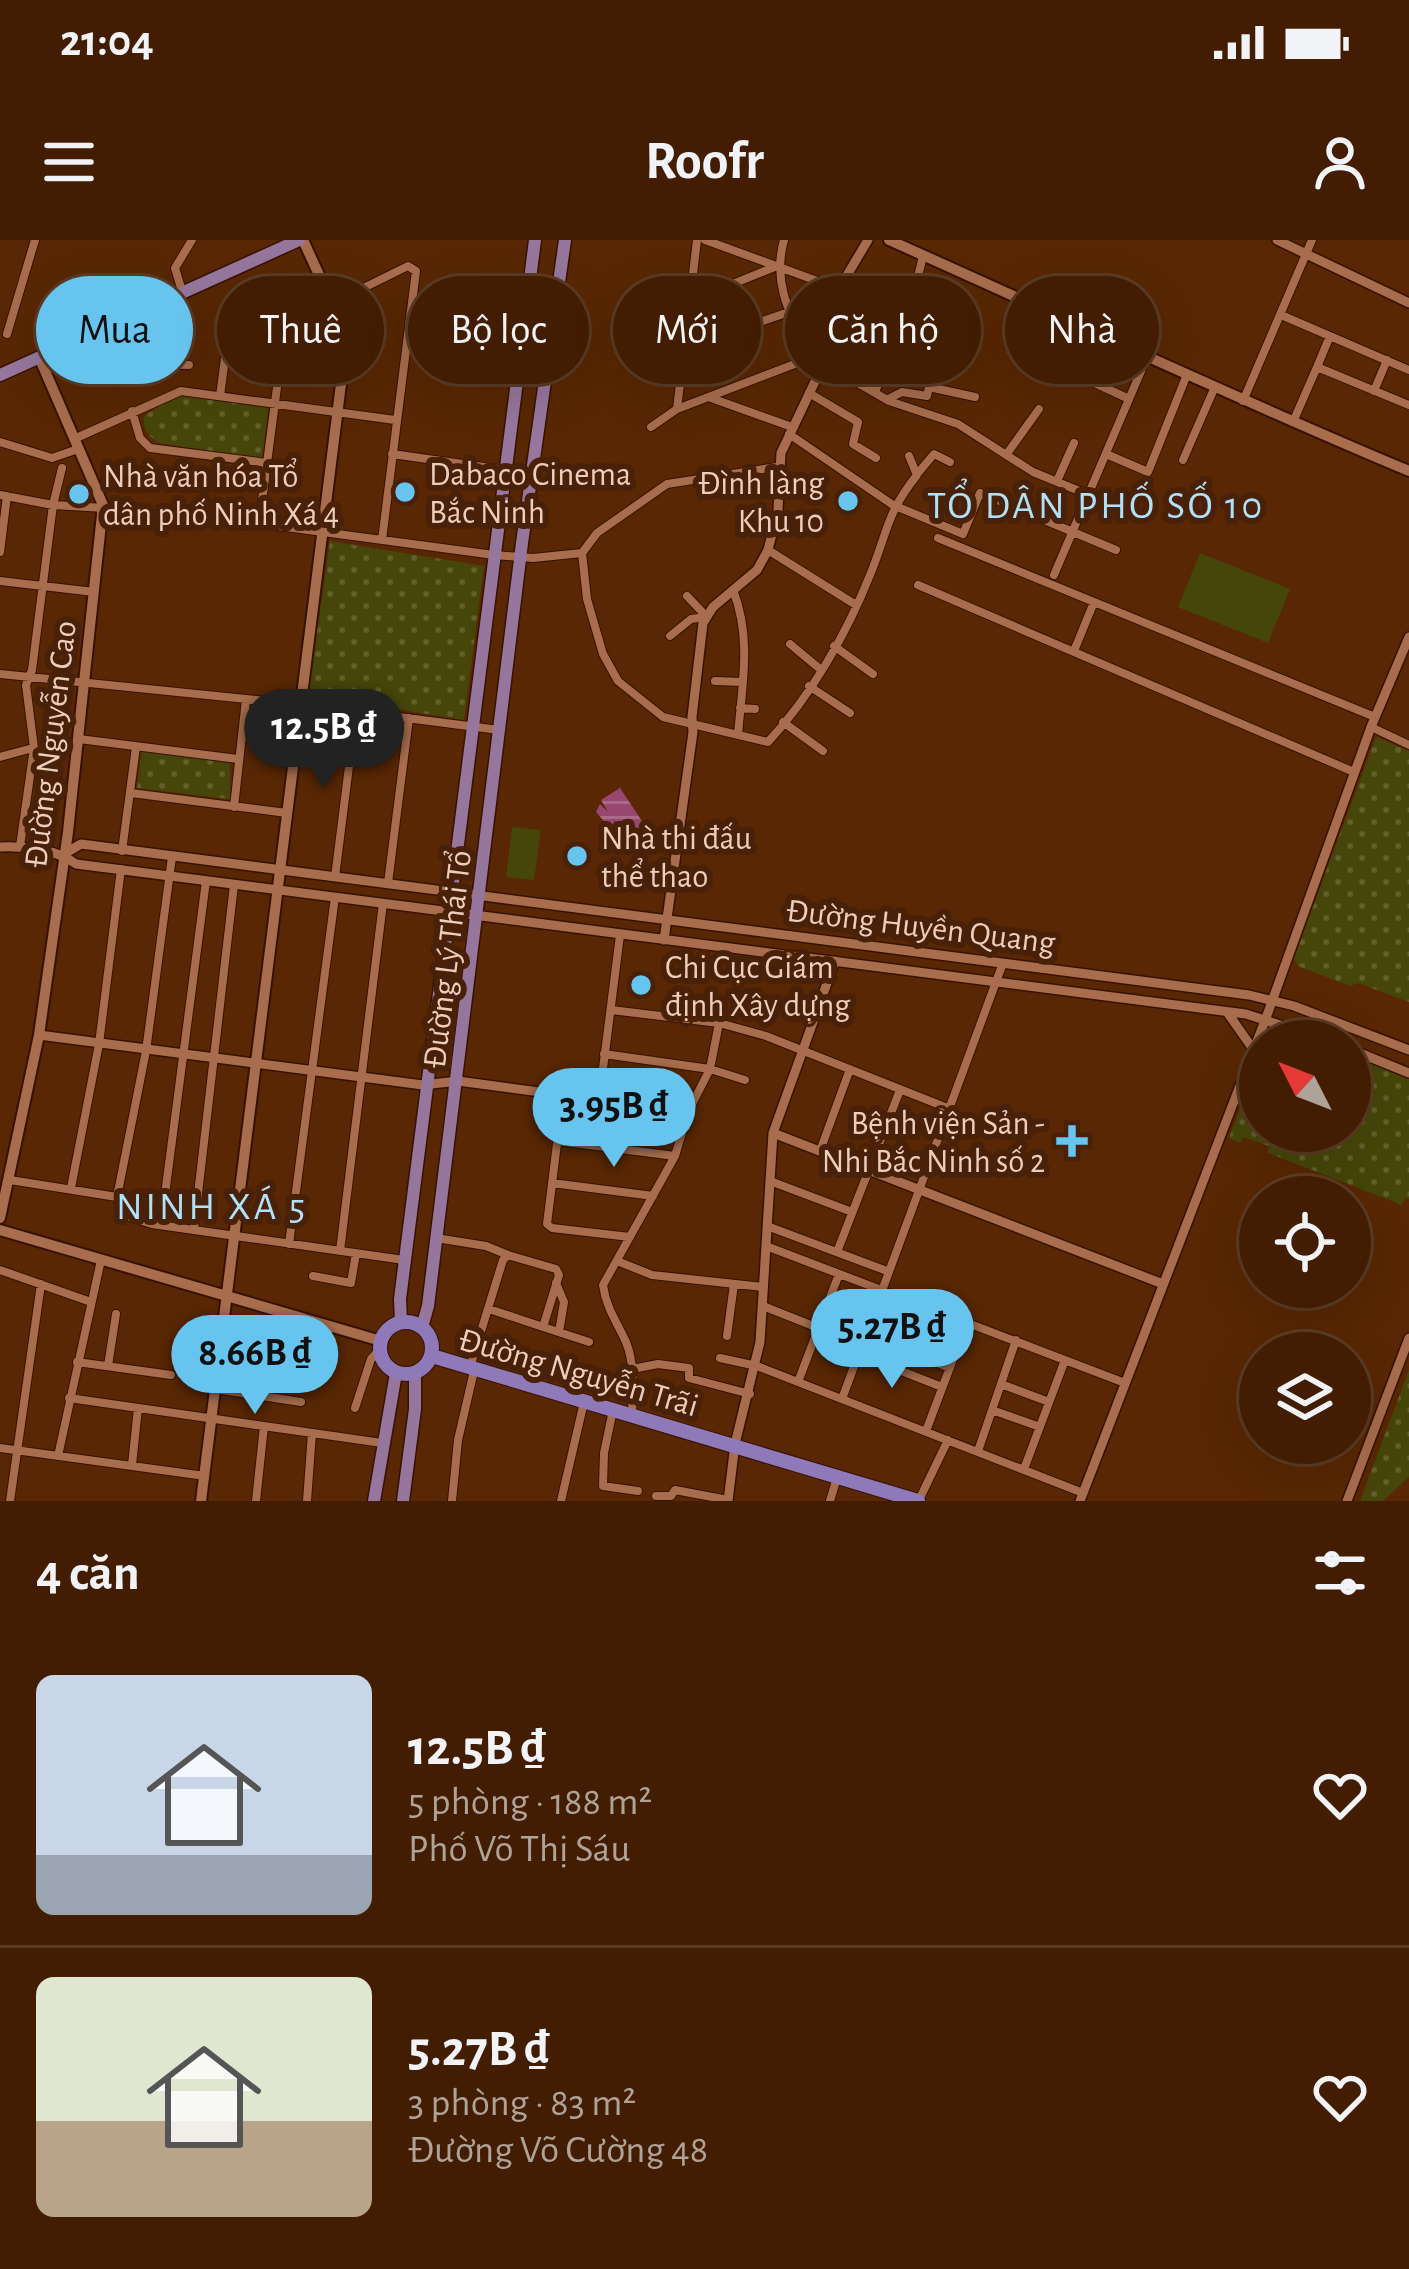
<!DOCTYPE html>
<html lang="vi">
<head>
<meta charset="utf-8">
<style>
	:root { --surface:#431d02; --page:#4a260c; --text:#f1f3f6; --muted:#afa299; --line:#5b3b24; --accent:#66c4ef }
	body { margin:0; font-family:"Alegreya Sans",sans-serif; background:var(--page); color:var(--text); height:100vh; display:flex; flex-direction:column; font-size:45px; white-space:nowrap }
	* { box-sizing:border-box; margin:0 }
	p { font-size:39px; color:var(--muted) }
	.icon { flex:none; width:66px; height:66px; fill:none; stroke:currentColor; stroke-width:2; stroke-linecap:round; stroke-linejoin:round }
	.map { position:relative; height:1261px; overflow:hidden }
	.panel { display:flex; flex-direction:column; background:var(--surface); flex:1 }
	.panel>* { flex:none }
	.banner { position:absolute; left:36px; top:36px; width:1338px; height:108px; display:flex; gap:24px }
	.needle { width:78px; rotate:312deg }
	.tools { position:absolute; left:1239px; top:780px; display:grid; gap:24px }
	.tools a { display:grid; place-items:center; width:132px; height:132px; border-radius:50%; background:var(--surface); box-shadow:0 12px 48px #0002,0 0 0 3px var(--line); font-size:60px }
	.price { position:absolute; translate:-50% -102px; padding:0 27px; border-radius:42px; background:var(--accent); color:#111; font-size:39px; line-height:78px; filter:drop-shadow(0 3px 6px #0008) }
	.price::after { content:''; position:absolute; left:50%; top:72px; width:36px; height:27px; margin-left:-18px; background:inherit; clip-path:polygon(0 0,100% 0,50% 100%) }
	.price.selected { background:#222; color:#fff }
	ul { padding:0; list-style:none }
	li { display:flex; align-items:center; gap:36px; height:300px; padding:0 36px }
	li+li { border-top:3px solid var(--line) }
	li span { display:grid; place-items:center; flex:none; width:336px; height:240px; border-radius:18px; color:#555 }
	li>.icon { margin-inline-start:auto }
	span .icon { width:144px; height:144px; fill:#fffc; stroke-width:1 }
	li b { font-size:51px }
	h2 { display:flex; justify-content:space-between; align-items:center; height:144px; padding:0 36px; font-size:51px }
	.tag { padding:0 42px; border-radius:54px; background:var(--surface); box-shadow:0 12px 48px #0002,0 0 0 3px var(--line); font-size:42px; line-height:108px }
	.tag.selected { background:var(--accent); color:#111 }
	.status { display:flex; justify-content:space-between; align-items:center; height:84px; padding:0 60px; background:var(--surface); direction:ltr }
	.status svg { height:33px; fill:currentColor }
	header { display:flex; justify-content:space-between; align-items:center; height:156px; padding:0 36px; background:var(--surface); font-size:54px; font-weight:700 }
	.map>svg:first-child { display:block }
	.green { fill:#46460a }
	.park { fill:url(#park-dots) }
	.water { fill:url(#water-rules) }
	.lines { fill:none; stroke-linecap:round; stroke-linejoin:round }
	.minor-casing { stroke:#371200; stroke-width:10 }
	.tertiary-casing { stroke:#371200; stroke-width:12 }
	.secondary-casing { stroke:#371200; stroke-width:14 }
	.primary-casing { stroke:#371200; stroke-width:15 }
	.trunk-casing { stroke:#371200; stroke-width:16 }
	.minor { stroke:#a76d4d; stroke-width:8 }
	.tertiary { stroke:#a76d4d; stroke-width:9 }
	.secondary { stroke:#a76d4d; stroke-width:10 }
	.primary { stroke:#96769d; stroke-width:12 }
	.trunk { stroke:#9079b8; stroke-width:14 }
	.poi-dot { fill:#66c4ef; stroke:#482108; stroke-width:4.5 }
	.labels { text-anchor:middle; stroke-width:12; stroke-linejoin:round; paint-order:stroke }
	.poi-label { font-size:33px; fill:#edcdbc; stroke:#482108; text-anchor:start }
	.street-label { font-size:33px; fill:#edcdbc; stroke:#482108 }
	.quarter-label { font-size:39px; letter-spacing:3px; fill:#b1e1f9; stroke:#482108 }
</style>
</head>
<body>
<div class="status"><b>21:04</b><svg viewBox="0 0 49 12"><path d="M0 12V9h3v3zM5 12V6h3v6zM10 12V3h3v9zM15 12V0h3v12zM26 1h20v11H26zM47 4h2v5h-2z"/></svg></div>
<header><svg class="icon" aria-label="menu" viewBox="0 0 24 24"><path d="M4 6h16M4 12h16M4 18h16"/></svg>Roofr<svg class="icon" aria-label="person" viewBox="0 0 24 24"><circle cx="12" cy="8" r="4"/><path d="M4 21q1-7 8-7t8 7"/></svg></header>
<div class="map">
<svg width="1409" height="1261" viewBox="0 0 1409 1261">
	<defs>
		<pattern id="park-dots" width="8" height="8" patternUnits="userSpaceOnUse" patternTransform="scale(3)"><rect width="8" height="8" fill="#46460a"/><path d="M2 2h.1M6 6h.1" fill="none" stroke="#61602c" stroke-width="1.8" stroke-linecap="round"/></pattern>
		<pattern id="water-rules" width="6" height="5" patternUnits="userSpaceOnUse" patternTransform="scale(3)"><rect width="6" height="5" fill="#984771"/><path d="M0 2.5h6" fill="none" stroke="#ac6989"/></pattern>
	</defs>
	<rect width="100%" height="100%" fill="#592703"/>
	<path class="green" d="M1200 313 1290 349 1268 403 1178 367Z
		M512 587 541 590 534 640 506 637Z"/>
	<path class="park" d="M185 154 268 168 262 219 159 203C148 196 142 189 144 176L175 156Z
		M330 301 484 326 464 480 308 455Z
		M1376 497 1409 511V762L1358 743 1350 746 1298 726 1294 718Z
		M142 511 230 523V559L137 548Z
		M1260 813V891H1350V813L1409 836V959L1405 958 1402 965 1268 913 1269 906 1243 897 1240 903 1229 898Z
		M1409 1130V1237L1383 1261H1360Z"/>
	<path class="water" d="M620 548 650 593 631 606 614 580 615 594 596 572 600 564 608 572 601 560Z"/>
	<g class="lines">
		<g class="minor-casing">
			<path id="minor" d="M697 0 677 169 813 117 889 161 958 184 1033 232 1089 255
				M705 0 839 49
				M784 0C773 39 787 69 805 105
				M182 51 175 28 192 0
				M691 61 777 26
				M1281 75 1409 130
				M109 87 114 110 150 105V124L189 125
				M7 94 35 0
				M685 108 789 72
				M1056 125 1129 159
				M1317 127 1330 96
				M1074 133 1094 92
				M1374 151 1387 120
				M875 152 911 65 923 16
				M809 153 858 182 853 204 876 218
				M220 156 227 103 232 96 327 66 408 26 416 31 382 300
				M711 158 792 187
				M888 159 902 152 927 156 929 147 975 157
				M1243 161 1312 0
				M132 171 140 198 150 208 267 223
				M1293 182 1317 127 1409 165
				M651 187 677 169
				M789 194 893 265 963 294 980 253 1116 310
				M74 199 181 151 395 180
				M0 202 52 218 78 209
				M392 214 505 230
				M1106 214 1148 232 1186 137
				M1006 215 1039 169
				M1183 220 1214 149
				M918 233 934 214 950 222
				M1057 241 1074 203
				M0 255 53 265 174 272 494 315 533 318 582 313
				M259 284 286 79
				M938 298 1375 477
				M768 310 856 365
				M0 312 7 256
				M582 313 587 359 603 414 618 441 663 477 768 502C811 456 847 393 870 335 888 291 886 274 917 235L909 216
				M582 313 597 293 667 244 777 227
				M1054 335 1147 117
				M0 341 94 352
				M918 345 1354 532
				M733 350C752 398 742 445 738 495
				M687 356 706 376
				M670 396 691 379 706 377
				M790 404 820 429
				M834 406 873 434
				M1074 411 1094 362
				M0 434 314 466 499 490
				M715 441 743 442
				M809 446 850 473
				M740 468 755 469
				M783 482 823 511
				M1371 487 1409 505
				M79 499 238 519
				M0 517 33 508
				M131 553 287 573
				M234 567 246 460
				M20 606 34 508 26 445 32 430 53 265 62 228
				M122 611 136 507
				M335 637 356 471
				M388 643 409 478
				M611 770 719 783 766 796 950 869
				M604 814 710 829 745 840
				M563 855 547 984 552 988 630 997
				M599 860 620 695
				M558 901 675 916
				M820 911 850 829
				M10 940 117 957 126 976 152 984 404 1020
				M770 941 852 972
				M552 943 653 956
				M71 948 99 804 121 629
				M117 957 146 811 172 617
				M161 985 206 641
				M767 986 887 1031
				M194 988 234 645
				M436 998 486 1006 508 1015
				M289 1004 335 657
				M766 1006 1125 1143
				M340 1011 383 663
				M837 1012 900 850
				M617 1021 652 1035 763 1047
				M0 1030 91 1062
				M313 1036 351 1043 356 1013
				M556 1043 564 1062 559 1092
				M763 1066 861 1105
				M489 1069 543 1087
				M865 1094 950 1128
				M727 1096 734 1044
				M858 1114 942 1147
				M720 1118 757 1126 1083 1253
				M77 1122 171 1135
				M108 1126 116 1074
				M470 1127 503 1020 508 1015 556 1029 559 1035 543 1087 589 1102
				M632 1129 658 1124 689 1128V1138L750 1154
				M798 1142 839 1034
				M1001 1144 1049 1162
				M215 1149 301 1162
				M69 1158 382 1203
				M842 1159 1003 723
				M355 1168 371 1119 380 1109
				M613 1170 604 1213 603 1246 638 1251
				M992 1170 1040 1187
				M632 1173C633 1150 635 1124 626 1102 617 1082 606 1068 603 1045L675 916 688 872 710 829 719 783
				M926 1191 967 1082
				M0 1208 205 1236
				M978 1211 1016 1100
				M58 1216 101 1020
				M132 1225 138 1168
				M1024 1229 1065 1120
				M656 1256H671L675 1250 728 1260
				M919 1260 948 1200
				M10 1261 41 1044
				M256 1261 264 1186
				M307 1261 312 1193
				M452 1261 458 1200 474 1131
				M561 1261 584 1162
				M830 1261 838 1234"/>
		</g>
		<g class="tertiary-casing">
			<path id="tertiary" d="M1277 0 1409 63
				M0 607C24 606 57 609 76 624L1246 774 1329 801
				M64 614 81 604 1249 755 1294 766 1409 810
				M664 700 693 492 692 477 703 383 713 367 757 330 768 310 778 270 781 213 819 133 806 104 868 0
				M1227 772 1253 809
				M39 795 423 845 458 841 688 872
				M1350 809 1409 833
				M773 893 1163 1044
				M728 1261 735 1204 760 1102 773 893 835 721
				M1080 1261 1266 778 1371 487 1409 397
				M1347 1261 1409 1098"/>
		</g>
		<g class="secondary-casing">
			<path id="secondary" d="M889 0C1062 77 1234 158 1409 231
				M0 978 39 795 68 592 103 265 39 117
				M0 990 381 1101
				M201 1261 347 96 303 0"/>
		</g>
		<g class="primary-casing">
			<path id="primary" d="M0 135 299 0
				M401 1082 400 1059 535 0
				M422 1087 428 1066 522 303 565 0
				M374 1261 396 1133
				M403 1261 415 1169V1134"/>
		</g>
		<g class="trunk-casing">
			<path id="trunk" d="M380 1108a26 26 0 1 1 52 0a26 26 0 1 1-52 0Z
				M432 1116 918 1261"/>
		</g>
		<use href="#minor" class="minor"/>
		<use href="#tertiary" class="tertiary"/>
		<use href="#secondary" class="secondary"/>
		<use href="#primary" class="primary"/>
		<use href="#trunk" class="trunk"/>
	</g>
	<g class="poi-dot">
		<circle cx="405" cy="252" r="12"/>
		<circle cx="79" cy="254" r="12"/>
		<circle cx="848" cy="261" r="12"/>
		<circle cx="577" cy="616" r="12"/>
		<circle cx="641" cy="745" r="12"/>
		<path d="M1066 883h12v12h12v12h-12v12h-12v-12h-12v-12h12z"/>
	</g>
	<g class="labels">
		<g class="poi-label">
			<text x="429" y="245">Dabaco Cinema<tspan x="429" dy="38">Bắc Ninh</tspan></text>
			<text x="103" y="247">Nhà văn hóa Tổ<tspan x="103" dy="38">dân phố Ninh Xá 4</tspan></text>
			<text x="824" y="254" text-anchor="end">Đình làng<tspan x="824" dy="38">Khu 10</tspan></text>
			<text x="601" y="609">Nhà thi đấu<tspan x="601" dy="38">thể thao</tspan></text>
			<text x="665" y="738">Chi Cục Giám<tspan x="665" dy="38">định Xây dựng</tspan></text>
			<text x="1045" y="894" text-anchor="end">Bệnh viện Sản -<tspan x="1045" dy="38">Nhi Bắc Ninh số 2</tspan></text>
		</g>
		<g class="street-label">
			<text transform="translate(49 504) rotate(-83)" y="12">Đường Nguyễn Cao</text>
			<text transform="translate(921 685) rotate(7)" y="12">Đường Huyền Quang</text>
			<text transform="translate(446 719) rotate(-83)" y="12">Đường Lý Thái Tổ</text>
			<text transform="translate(579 1131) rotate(16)" y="12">Đường Nguyễn Trãi</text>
		</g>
		<g class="quarter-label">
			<text x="1096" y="278">TỔ DÂN PHỐ SỐ 10</text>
			<text x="212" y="979">NINH XÁ 5</text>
		</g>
	</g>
</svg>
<div class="tools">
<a><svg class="needle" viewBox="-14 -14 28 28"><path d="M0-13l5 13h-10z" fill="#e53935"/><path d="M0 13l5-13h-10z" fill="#afa299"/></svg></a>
<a><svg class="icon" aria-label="locate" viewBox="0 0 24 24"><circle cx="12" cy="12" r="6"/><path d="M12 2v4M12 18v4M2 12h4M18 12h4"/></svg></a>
<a><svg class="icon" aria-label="layers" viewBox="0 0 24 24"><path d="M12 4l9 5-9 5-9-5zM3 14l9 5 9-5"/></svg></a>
</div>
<b class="price selected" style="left:324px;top:551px">12.5B ₫</b>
<b class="price" style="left:614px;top:930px">3.95B ₫</b>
<b class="price" style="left:892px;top:1151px">5.27B ₫</b>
<b class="price" style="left:255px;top:1177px">8.66B ₫</b>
<div class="banner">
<a class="tag selected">Mua</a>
<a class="tag">Thuê</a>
<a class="tag">Bộ lọc</a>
<a class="tag">Mới</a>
<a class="tag">Căn hộ</a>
<a class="tag">Nhà</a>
</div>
</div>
<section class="panel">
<h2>4 căn<svg class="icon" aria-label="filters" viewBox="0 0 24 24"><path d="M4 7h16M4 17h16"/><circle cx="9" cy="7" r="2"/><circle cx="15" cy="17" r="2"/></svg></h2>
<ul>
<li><span style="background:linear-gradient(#c9d6e8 75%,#9aa5b1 0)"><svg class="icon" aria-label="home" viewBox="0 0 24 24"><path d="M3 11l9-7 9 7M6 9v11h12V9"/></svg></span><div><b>12.5B ₫</b><p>5 phòng · 188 m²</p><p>Phố Võ Thị Sáu</p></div><svg class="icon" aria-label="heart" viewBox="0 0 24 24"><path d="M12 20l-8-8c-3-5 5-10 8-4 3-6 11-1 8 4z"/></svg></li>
<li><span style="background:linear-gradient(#dfe7d0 60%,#b9a48a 0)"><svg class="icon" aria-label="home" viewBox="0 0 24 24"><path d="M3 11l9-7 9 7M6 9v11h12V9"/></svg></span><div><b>5.27B ₫</b><p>3 phòng · 83 m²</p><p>Đường Võ Cường 48</p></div><svg class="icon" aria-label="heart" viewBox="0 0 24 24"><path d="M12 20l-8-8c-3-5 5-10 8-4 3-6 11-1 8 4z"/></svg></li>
</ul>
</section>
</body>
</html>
